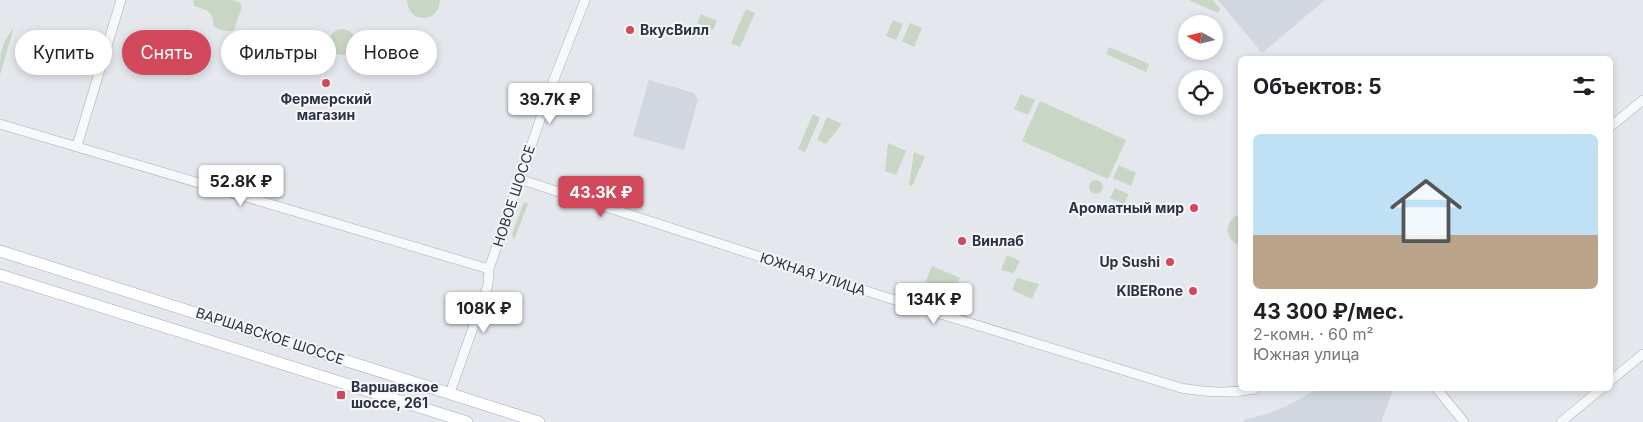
<!DOCTYPE html>
<html lang="ru">
<head>
<meta charset="utf-8">
<style>
	:root { --surface:#fff; --page:#f2f2f2; --text:#202124; --muted:#757577; --line:#e0e0e0; --accent:#d1495b }
	body { margin:0; font-family:Inter,sans-serif; background:var(--page); color:var(--text); height:100vh; display:flex; flex-direction:column; font-size:19px; white-space:nowrap }
	* { box-sizing:border-box; margin:0 }
	p { font-size:16px; color:var(--muted) }
	.icon { flex:none; width:28px; height:28px; fill:none; stroke:currentColor; stroke-width:2; stroke-linecap:round; stroke-linejoin:round }
	.map { position:relative; flex:1; overflow:hidden }
	.sheet { position:absolute; left:1238px; top:56px; width:375px; height:335px; display:flex; flex-direction:column; background:var(--surface); border-radius:8px; box-shadow:0 2px 8px #0003 }
	.sheet>* { flex:none }
	.top-card { position:absolute; left:15px; top:30px; width:475px; height:45px; display:flex; gap:10px }
	.needle { width:32px; rotate:278deg }
	.controls { position:absolute; left:1178px; top:15px; display:grid; gap:10px }
	.controls a { display:grid; place-items:center; width:45px; height:45px; border-radius:50%; background:var(--surface); box-shadow:0 2px 8px #0003; font-size:25px }
	.price { position:absolute; translate:-50% -42px; padding:0 11px; border-radius:5px; background:#fff; color:#222; font-size:16px; line-height:32px; filter:drop-shadow(0 1px 2px #0008) }
	.price::after { content:''; position:absolute; left:50%; top:30px; width:15px; height:11px; margin-left:-8px; background:inherit; clip-path:polygon(0 0,100% 0,50% 100%) }
	.price.active { background:var(--accent); color:#fff }
	ul { padding:0; list-style:none }
	li { display:grid; align-content:center; gap:10px; height:265px; padding:0 15px }
	li+li { border-top:1px solid var(--line) }
	li span { display:grid; place-items:center; height:155px; border-radius:8px; color:#555 }
	li>.icon { margin-inline-start:auto }
	span .icon { width:90px; height:90px; fill:#fffc; stroke-width:1 }
	li b { font-size:21px }
	h2 { display:flex; justify-content:space-between; align-items:center; height:60px; padding:0 15px; font-size:21px }
	.pill { padding:0 18px; border-radius:22px; background:var(--surface); box-shadow:0 2px 8px #0003; font-size:18px; line-height:45px }
	.pill.active { background:var(--accent); color:#fff }
	.map>svg:first-child { display:block }
	.built { fill:#d2d6de }
	.green { fill:#c9d6c5 }
	.lines { fill:none; stroke-linecap:round; stroke-linejoin:round }
	.minor-casing { stroke:#a9aeb7; stroke-width:10 }
	.major-casing { stroke:#a3abb8; stroke-width:12 }
	.minor { stroke:#f7f8fa; stroke-width:9 }
	.major { stroke:#fff; stroke-width:11 }
	.poi-dot { fill:#d1495b; stroke:#f4f6f9; stroke-width:2 }
	.labels { text-anchor:middle; stroke-width:4; stroke-linejoin:round; paint-order:stroke }
	.poi-label { font-size:14px; font-weight:bold; fill:#2b3445; stroke:#f4f6f9; text-anchor:start }
	.street-label { font-size:14px; fill:#2b3445; stroke:#f4f6f9 }
</style>
</head>
<body>
<div class="map">
<svg width="1643" height="422" viewBox="0 0 1643 422">
	<rect width="100%" height="100%" fill="#e4e7ec"/>
	<path class="built" d="M1218 0H1325L1262 53Z
		M649 80 694 93 698 100 684 150 633 136Z
		M1317 389 1393 390 1381 422H1244V420L1267 414 1291 404Z"/>
	<path class="green" d="M193 0H234L240 3 242 7 234 30C228 33 217 30 213 25 215 11 204 9 194 6Z
		M407 0H440C439 24 408 24 407 0Z
		M1189 0H1213L1220 9 1218 13Z
		M746 9 755 13 740 47 731 43Z
		M701 14 717 21 713 30 697 23Z
		M893 20 903 24 896 40 886 36Z
		M910 23 922 28 914 47 902 41Z
		M14 27 0 75C0 52 0 46 14 27Z
		M329 42a13 13 0 1 1 26 0a13 13 0 1 1-26 0Z
		M1109 47 1149 64 1146 72 1106 54Z
		M1021 94 1035 100 1028 115 1014 109Z
		M1040 101 1126 140 1108 179 1022 141Z
		M813 114 820 118 805 152 798 149Z
		M827 117 842 124 826 144 817 140Z
		M888 143 906 151 896 175 885 171Z
		M914 152 925 157 912 186 909 185Z
		M1119 165 1136 173 1131 186 1113 178Z
		M1089 187a7 7 0 1 1 14 0a7 7 0 1 1-14 0Z
		M1115 188 1129 194 1124 204 1110 198Z
		M524 202 528 204 514 239 512 234Z
		M1240 214V246C1224 239 1223 221 1240 214Z
		M1007 255 1020 261 1014 273 1001 270Z
		M932 266 960 278 951 298 927 288 928 284 925 283Z
		M1017 278 1039 284 1032 299 1012 290Z"/>
	<g class="lines">
		<g class="minor-casing">
			<path id="minor" d="M0 124 489 269
				M1610 127 1643 100
				M77 146 121 0
				M519 179 882 296 1181 388C1206 392 1229 394 1255 389
				M1610 381 1643 354
				M1437 389 1464 422
				M450 393 488 285 489 269 553 82 585 0
				M1561 422 1601 389"/>
		</g>
		<g class="major-casing">
			<path id="major" d="M0 251 539 422
				M0 275 467 422"/>
		</g>
		<use href="#minor" class="minor"/>
		<use href="#major" class="major"/>
	</g>
	<g class="poi-dot">
		<circle cx="630" cy="30" r="5"/>
		<circle cx="326" cy="83" r="5"/>
		<circle cx="1194" cy="208" r="5"/>
		<circle cx="962" cy="241" r="5"/>
		<circle cx="1170" cy="262" r="5"/>
		<circle cx="1193" cy="291" r="5"/>
		<rect x="336" y="390" width="10" height="10" rx="2.5"/>
	</g>
	<g class="labels">
		<g class="poi-label">
			<text x="640" y="35">ВкусВилл</text>
			<text x="326" y="104" text-anchor="middle">Фермерский<tspan x="326" dy="16">магазин</tspan></text>
			<text x="1184" y="213" text-anchor="end">Ароматный мир</text>
			<text x="972" y="246">Винлаб</text>
			<text x="1160" y="267" text-anchor="end">Up Sushi</text>
			<text x="1183" y="296" text-anchor="end">KIBERone</text>
			<text x="351" y="392">Варшавское<tspan x="351" dy="16">шоссе, 261</tspan></text>
		</g>
		<g class="street-label">
			<text transform="translate(514 196) rotate(-72)" y="5">НОВОЕ ШОССЕ</text>
			<text transform="translate(813 274) rotate(18)" y="5">ЮЖНАЯ УЛИЦА</text>
			<text transform="translate(270 336) rotate(18)" y="5">ВАРШАВСКОЕ ШОССЕ</text>
		</g>
	</g>
</svg>
<div class="controls">
<a><svg class="needle" viewBox="-14 -14 28 28"><path d="M0-13l5 13h-10z" fill="#e53935"/><path d="M0 13l5-13h-10z" fill="#757577"/></svg></a>
<a><svg class="icon" aria-label="locate" viewBox="0 0 24 24"><circle cx="12" cy="12" r="6"/><path d="M12 2v4M12 18v4M2 12h4M18 12h4"/></svg></a>
</div>
<b class="price" style="left:550px;top:125px">39.7K ₽</b>
<b class="price" style="left:241px;top:207px">52.8K ₽</b>
<b class="price active" style="left:601px;top:218px">43.3K ₽</b>
<b class="price" style="left:934px;top:325px">134K ₽</b>
<b class="price" style="left:484px;top:334px">108K ₽</b>
<div class="top-card">
<a class="pill">Купить</a>
<a class="pill active">Снять</a>
<a class="pill">Фильтры</a>
<a class="pill">Новое</a>
</div>
<section class="sheet">
<h2>Объектов: 5<svg class="icon" aria-label="filters" viewBox="0 0 24 24"><path d="M4 7h16M4 17h16"/><circle cx="9" cy="7" r="2"/><circle cx="15" cy="17" r="2"/></svg></h2>
<ul>
<li><span style="background:linear-gradient(#bfe0f5 65%,#b9a48a 0)"><svg class="icon" aria-label="home" viewBox="0 0 24 24"><path d="M3 11l9-7 9 7M6 9v11h12V9"/></svg></span><div><b>43 300 ₽/мес.</b><p>2-комн. · 60 m²</p><p>Южная улица</p></div></li>
</ul>
</section>
</div>
</body>
</html>
